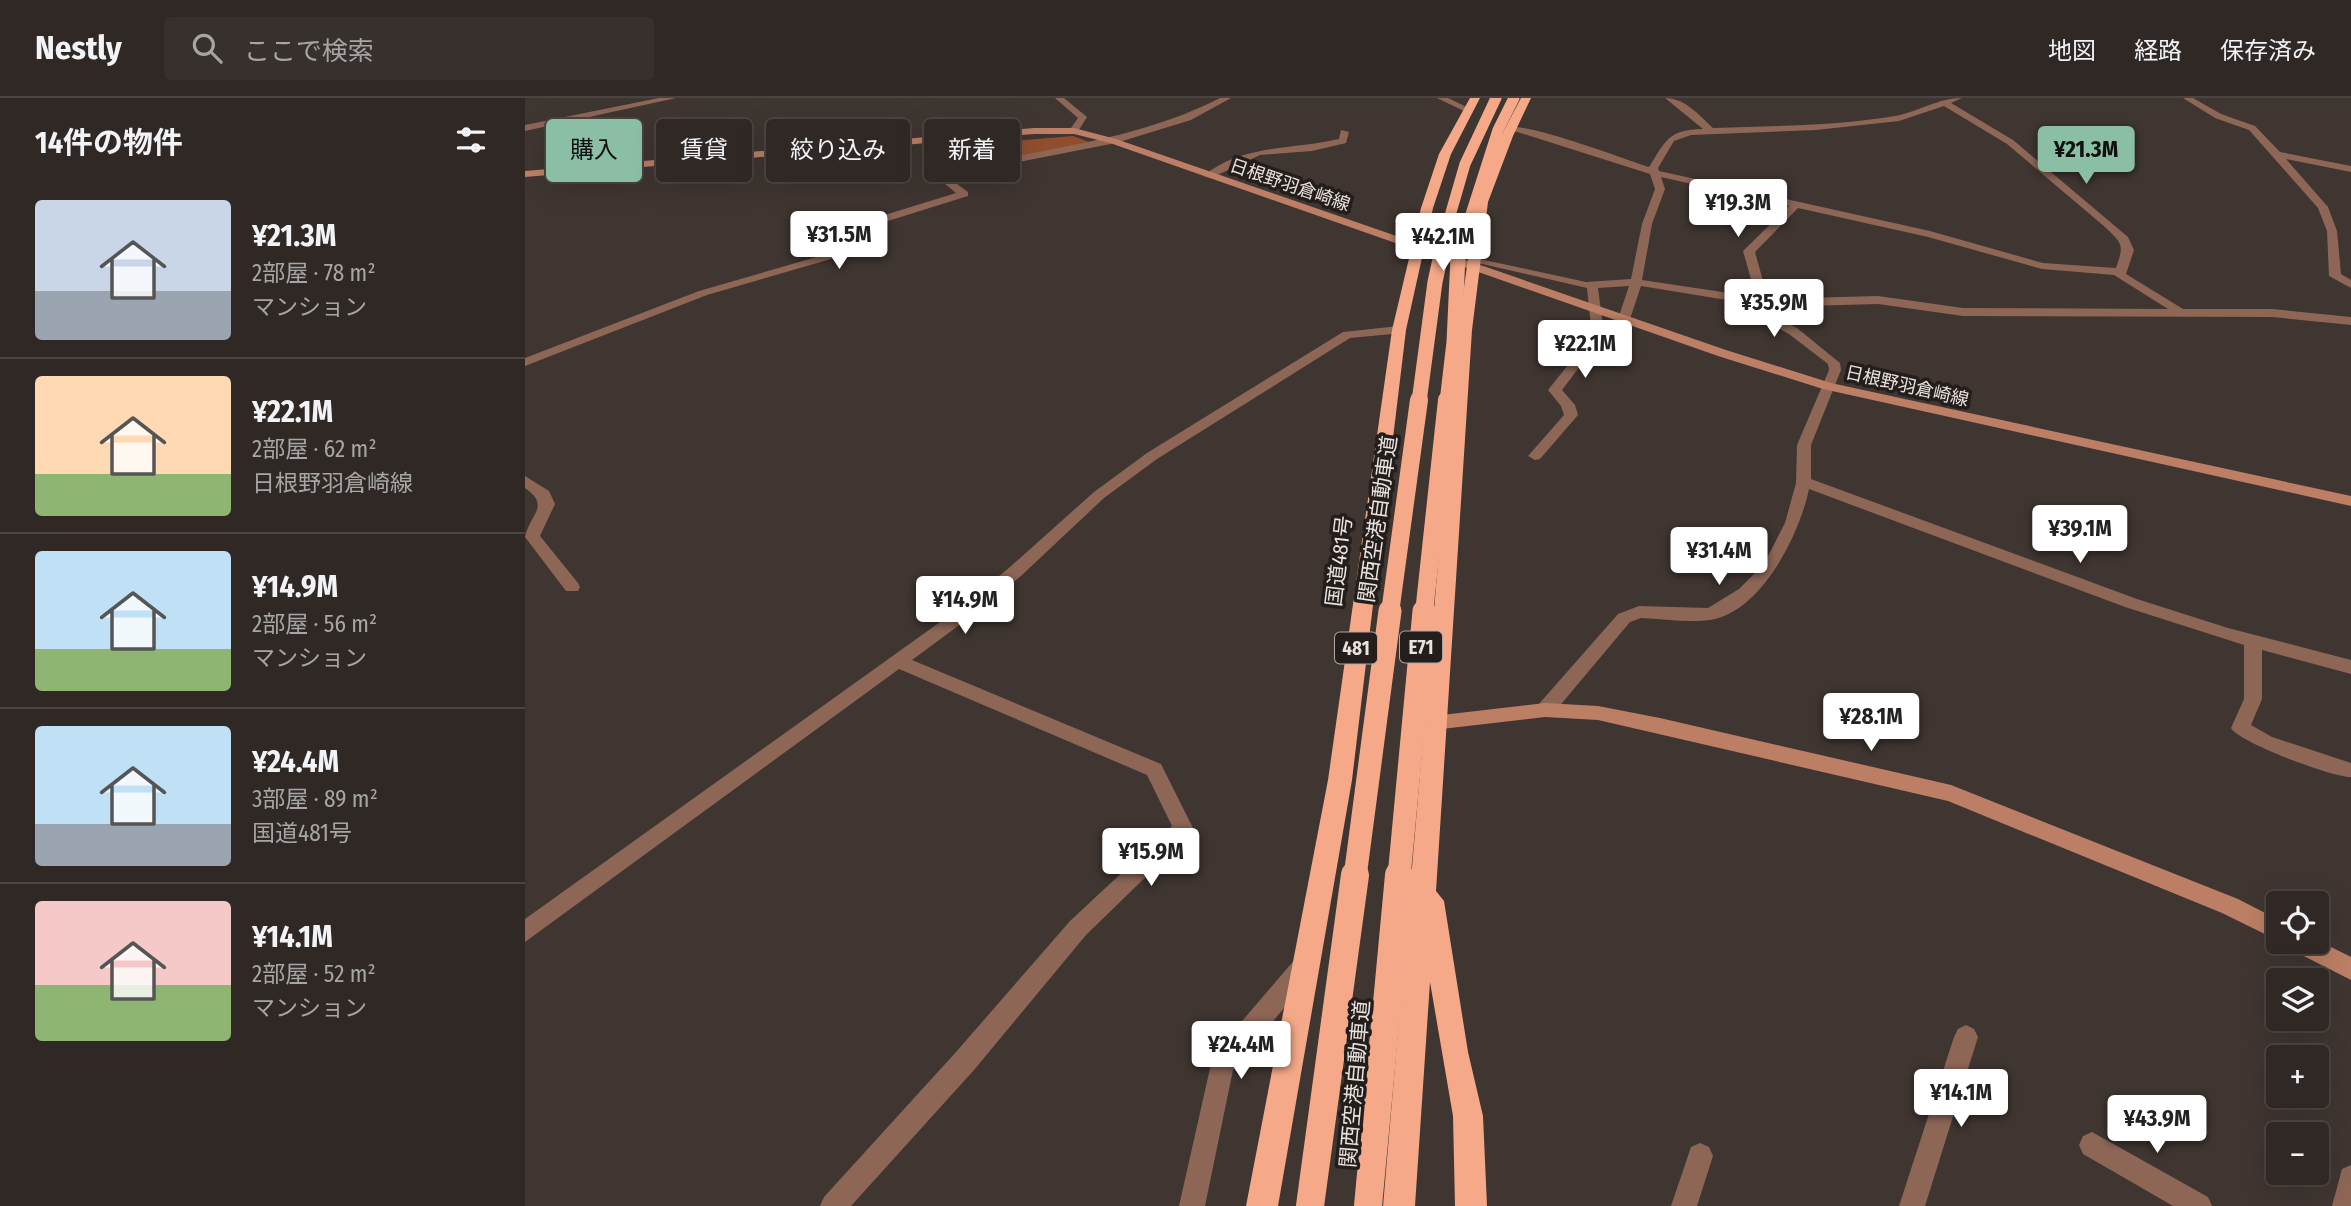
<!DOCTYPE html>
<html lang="ja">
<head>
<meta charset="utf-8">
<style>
	:root { --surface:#2f2825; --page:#37302d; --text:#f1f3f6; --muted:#a7a6a7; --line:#4a4442; --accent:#8abfa5 }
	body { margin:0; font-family:"Fira Sans Condensed","Noto Sans JP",sans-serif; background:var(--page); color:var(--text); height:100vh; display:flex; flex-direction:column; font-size:26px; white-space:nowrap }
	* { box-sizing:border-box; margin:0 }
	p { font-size:23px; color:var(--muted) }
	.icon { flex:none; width:38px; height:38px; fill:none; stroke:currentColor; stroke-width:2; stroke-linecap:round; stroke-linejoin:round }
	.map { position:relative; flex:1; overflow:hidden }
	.side { display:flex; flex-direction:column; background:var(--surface); width:525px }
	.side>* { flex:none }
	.banner { position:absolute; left:21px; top:21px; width:665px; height:63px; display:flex; gap:14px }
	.buttons { position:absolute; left:1741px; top:793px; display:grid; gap:14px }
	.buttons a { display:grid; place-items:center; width:63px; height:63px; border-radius:7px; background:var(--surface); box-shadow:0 7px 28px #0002,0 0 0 2px var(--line); font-size:35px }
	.price { position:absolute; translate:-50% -60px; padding:0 16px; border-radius:7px; background:#fff; color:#222; font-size:23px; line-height:46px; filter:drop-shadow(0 2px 4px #0008) }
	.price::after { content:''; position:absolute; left:50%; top:42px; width:21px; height:16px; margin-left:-10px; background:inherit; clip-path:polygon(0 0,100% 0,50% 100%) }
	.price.on { background:var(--accent); color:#111 }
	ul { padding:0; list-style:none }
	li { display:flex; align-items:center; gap:21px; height:175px; padding:0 35px }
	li+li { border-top:2px solid var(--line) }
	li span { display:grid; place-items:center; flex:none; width:196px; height:140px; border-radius:7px; color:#555 }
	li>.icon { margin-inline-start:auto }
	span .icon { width:84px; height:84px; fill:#fffc; stroke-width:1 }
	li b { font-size:30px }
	h2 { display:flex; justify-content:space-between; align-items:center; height:84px; padding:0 35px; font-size:30px }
	.tag { padding:0 24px; border-radius:7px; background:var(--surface); box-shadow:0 7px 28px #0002,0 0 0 2px var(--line); font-size:24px; line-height:63px }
	.tag.on { background:var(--accent); color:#111 }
	header { display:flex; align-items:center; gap:42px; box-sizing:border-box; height:98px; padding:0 35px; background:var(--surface); border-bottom:2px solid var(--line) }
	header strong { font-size:33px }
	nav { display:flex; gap:38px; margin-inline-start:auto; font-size:24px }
	.search { width:490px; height:63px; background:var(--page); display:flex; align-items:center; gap:18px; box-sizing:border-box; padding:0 24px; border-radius:7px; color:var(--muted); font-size:26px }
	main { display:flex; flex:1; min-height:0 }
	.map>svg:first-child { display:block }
	.green { fill:#914e2f }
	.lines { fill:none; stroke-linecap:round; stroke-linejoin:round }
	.street { fill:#8d6656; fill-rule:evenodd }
	.secondary { fill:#bc7f65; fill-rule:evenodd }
	.highway { fill:#f5a988; fill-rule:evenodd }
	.highway-bridge-far4 { stroke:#f5a988; stroke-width:11 }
	.highway-bridge-far3 { stroke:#f5a988; stroke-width:15 }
	.highway-bridge-far2 { stroke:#f5a988; stroke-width:18 }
	.highway-bridge-far1 { stroke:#f5a988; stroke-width:23 }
	.highway-bridge { stroke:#f5a988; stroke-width:28 }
	.labels { text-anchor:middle; stroke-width:7; stroke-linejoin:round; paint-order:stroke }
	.far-street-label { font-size:18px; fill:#e9e2df; stroke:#231e1c }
	.shield { fill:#231e1c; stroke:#aea7a4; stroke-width:2 }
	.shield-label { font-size:19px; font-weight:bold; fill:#e9e2df }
	.street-label { font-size:21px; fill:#e9e2df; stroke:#231e1c }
</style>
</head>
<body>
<header>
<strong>Nestly</strong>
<div class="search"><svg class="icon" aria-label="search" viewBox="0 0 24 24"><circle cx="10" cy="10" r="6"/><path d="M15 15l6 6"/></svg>ここで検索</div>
<nav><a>地図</a><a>経路</a><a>保存済み</a></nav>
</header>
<main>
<section class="side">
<h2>14件の物件<svg class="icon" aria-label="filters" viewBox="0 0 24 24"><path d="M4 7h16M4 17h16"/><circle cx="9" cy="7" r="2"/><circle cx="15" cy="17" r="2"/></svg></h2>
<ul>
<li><span style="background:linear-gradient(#c9d6e8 65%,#9aa5b1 0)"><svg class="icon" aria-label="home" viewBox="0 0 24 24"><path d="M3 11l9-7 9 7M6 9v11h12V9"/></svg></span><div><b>¥21.3M</b><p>2部屋 · 78 m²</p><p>マンション</p></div></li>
<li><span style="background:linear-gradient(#ffd9b3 70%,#8fb573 0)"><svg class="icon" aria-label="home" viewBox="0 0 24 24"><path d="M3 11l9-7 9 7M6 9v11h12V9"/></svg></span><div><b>¥22.1M</b><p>2部屋 · 62 m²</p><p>日根野羽倉崎線</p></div></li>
<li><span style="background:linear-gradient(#bfe0f5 70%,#8fb573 0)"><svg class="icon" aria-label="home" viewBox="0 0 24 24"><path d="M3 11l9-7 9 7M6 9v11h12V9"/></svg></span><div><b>¥14.9M</b><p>2部屋 · 56 m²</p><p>マンション</p></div></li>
<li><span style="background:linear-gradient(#bfe0f5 70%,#9aa5b1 0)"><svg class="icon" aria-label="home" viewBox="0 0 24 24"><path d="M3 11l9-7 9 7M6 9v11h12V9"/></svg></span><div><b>¥24.4M</b><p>3部屋 · 89 m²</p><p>国道481号</p></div></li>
<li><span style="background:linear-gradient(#f6c9c9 60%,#8fb573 0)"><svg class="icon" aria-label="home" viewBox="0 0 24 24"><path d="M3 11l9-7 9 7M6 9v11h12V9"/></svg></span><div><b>¥14.1M</b><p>2部屋 · 52 m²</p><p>マンション</p></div></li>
</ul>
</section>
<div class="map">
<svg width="1826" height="1108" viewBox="0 0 1826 1108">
	<rect width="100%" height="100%" fill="#3f3531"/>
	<path class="green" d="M548 38 567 45 470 63 451 46Z"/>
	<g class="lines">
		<path class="street" d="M134 0H151L0 33V27Z
			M530 0H539L562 19 552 35 544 33 553 20Z
			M695 0H706L666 22 591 45 426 77 424 80 443 94V98L334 132 345 142 337 152 182 197 0 268V260L174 193 329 148 333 143 324 136V128L431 95 414 81 419 73C512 51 609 44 695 0Z
			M912 0H923L948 12 941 14Z
			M1140 0C1160 0 1174 17 1188 30 1249 28 1311 28 1370 18 1393 14 1413 0 1437 0L1426 5 1488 42 1603 139 1609 152 1601 176 1658 211H1747L1826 219V227L1747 219 1438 218 1353 206 1246 209 1226 205 1272 230 1315 265 1316 272 1286 347V381L1612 501 1703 530 1826 562V576L1737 552V601L1726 627 1747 639 1826 665V679C1809 680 1713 644 1706 630L1719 601V547L1600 509 1284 391C1275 435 1237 514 1185 522 1163 525 1138 521 1116 520L1105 524 1027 617H1013L1011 612 1013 607 1093 516 1114 508 1183 510 1214 491 1229 476 1242 460 1260 425 1271 385 1272 347 1304 272 1303 266 1264 236 1214 209V204L1116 188 1105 221 1099 225 1093 221 1104 188 1073 190 1078 228 1059 263 1037 292 1050 307 1053 317 1015 361 1010 362 1003 358 1039 317 1036 308 1023 292 1047 262 1066 228 1062 190 944 163 950 160 1061 184 1106 181 1117 126 1130 91 1125 76 980 30C995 21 1101 62 1124 69 1141 42 1143 32 1178 31ZM1419 8 1482 46 1580 129C1598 146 1599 147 1591 170L1518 165 1405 133 1134 73 1133 70 1149 43 1166 37 1291 32 1374 23ZM1136 79 1264 108 1218 153 1231 199 1117 182 1127 126 1140 91ZM1273 110 1403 139 1517 171 1589 177 1643 211 1438 210 1353 198 1243 201 1230 154Z
			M1658 0H1668L1696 16 1730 28 1755 54 1826 68V74L1761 61 1803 109 1812 133 1816 176 1826 182V190L1804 178 1802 133 1793 110 1724 32 1690 20Z
			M816 32 824 34 821 45 787 53 735 57 686 80 678 78C717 46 767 52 814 41Z
			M874 228 878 229V235L825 240 632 361 579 400 497 477 448 517 387 562 636 666 668 730 665 736 561 837 449 972 326 1108H295L299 1099 431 954 545 823 647 728 622 677 374 571 0 844V821L436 509 485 469 569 394 622 355 818 234Z
			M0 378 24 393 30 406 15 438 53 485 55 489 53 493H41L0 439C5 416 26 408 0 390Z
			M779 857 787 860 790 868 787 876 708 972 680 1108H654L688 957 771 860Z
			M1441 927 1449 931 1453 939 1400 1108H1374L1429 939 1433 931Z
			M1567 1034 1683 1099 1687 1108H1648L1558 1056 1554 1047 1558 1038Z
			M1175 1045 1184 1049 1188 1058 1172 1108H1146L1166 1049Z
			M1826 1067V1108H1807L1817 1071Z"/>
		<path class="secondary" d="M509 30H549L591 41 1201 252 1306 285 1826 398V408L1298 291 1193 258 585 45 549 36H509L0 79V73Z
			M1020 605 1073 608 1135 620 1426 687 1713 801 1754 822V843L1697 815 1423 703 1073 622 1020 619 908 632 901 630 899 625 901 620 908 618Z
			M1792 842 1826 859V882L1765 851 1762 844Z"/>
		<path class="highway" d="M945 0H955L926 56 908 110 881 232 827 682 753 1108H721L803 682 867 232 896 110 914 56Z
			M996 0H1006L988 38 963 104 947 232 911 793 919 803 943 954 958 1018 962 1108H930L928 1018 905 884 890 1108H858L933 232 951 104 976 38Z"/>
		<path class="highway-bridge-far4" d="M920 135 940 66 971 0
			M940 135 973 32 989 0"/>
		<path class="highway-bridge-far3" d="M894 304 910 184 921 134
			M922 304 929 244 933 158 941 134"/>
		<path class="highway-bridge-far2" d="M865 515 894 302
			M899 515 922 302"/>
		<path class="highway-bridge-far1" d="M830 779 865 513
			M874 779 899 513"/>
		<path class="highway-bridge" d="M785 1108 830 777
			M843 1108 874 777"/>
	</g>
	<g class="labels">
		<g class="far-street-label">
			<text transform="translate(765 87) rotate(19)" y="6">日根野羽倉崎線</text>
			<text transform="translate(1382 288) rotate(13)" y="6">日根野羽倉崎線</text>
		</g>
		<g class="shield">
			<rect x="875" y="533.5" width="42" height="31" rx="5"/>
			<rect x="810" y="534.5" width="42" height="31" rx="5"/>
		</g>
		<g class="shield-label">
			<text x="896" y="556">E71</text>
			<text x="831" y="557">481</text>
		</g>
		<g class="street-label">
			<text transform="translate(853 421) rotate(-82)" y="7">関西空港自動車道</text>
			<text transform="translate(814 463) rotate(-83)" y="7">国道481号</text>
			<text transform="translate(830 986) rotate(-85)" y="7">関西空港自動車道</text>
		</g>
	</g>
</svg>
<div class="buttons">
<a><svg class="icon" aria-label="locate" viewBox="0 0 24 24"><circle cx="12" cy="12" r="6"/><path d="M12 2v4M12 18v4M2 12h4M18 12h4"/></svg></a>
<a><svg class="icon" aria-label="layers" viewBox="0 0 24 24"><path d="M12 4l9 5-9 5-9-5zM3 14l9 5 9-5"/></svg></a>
<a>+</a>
<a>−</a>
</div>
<b class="price on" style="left:1561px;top:88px">¥21.3M</b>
<b class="price" style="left:1213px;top:141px">¥19.3M</b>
<b class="price" style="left:314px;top:173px">¥31.5M</b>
<b class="price" style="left:918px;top:175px">¥42.1M</b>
<b class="price" style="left:1249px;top:241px">¥35.9M</b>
<b class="price" style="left:1060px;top:282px">¥22.1M</b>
<b class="price" style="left:1555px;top:467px">¥39.1M</b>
<b class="price" style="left:1194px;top:489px">¥31.4M</b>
<b class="price" style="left:440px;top:538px">¥14.9M</b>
<b class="price" style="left:1346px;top:655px">¥28.1M</b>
<b class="price" style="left:626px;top:790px">¥15.9M</b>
<b class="price" style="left:716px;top:983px">¥24.4M</b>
<b class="price" style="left:1436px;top:1031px">¥14.1M</b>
<b class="price" style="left:1632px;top:1057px">¥43.9M</b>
<div class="banner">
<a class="tag on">購入</a>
<a class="tag">賃貸</a>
<a class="tag">絞り込み</a>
<a class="tag">新着</a>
</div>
</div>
</main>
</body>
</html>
